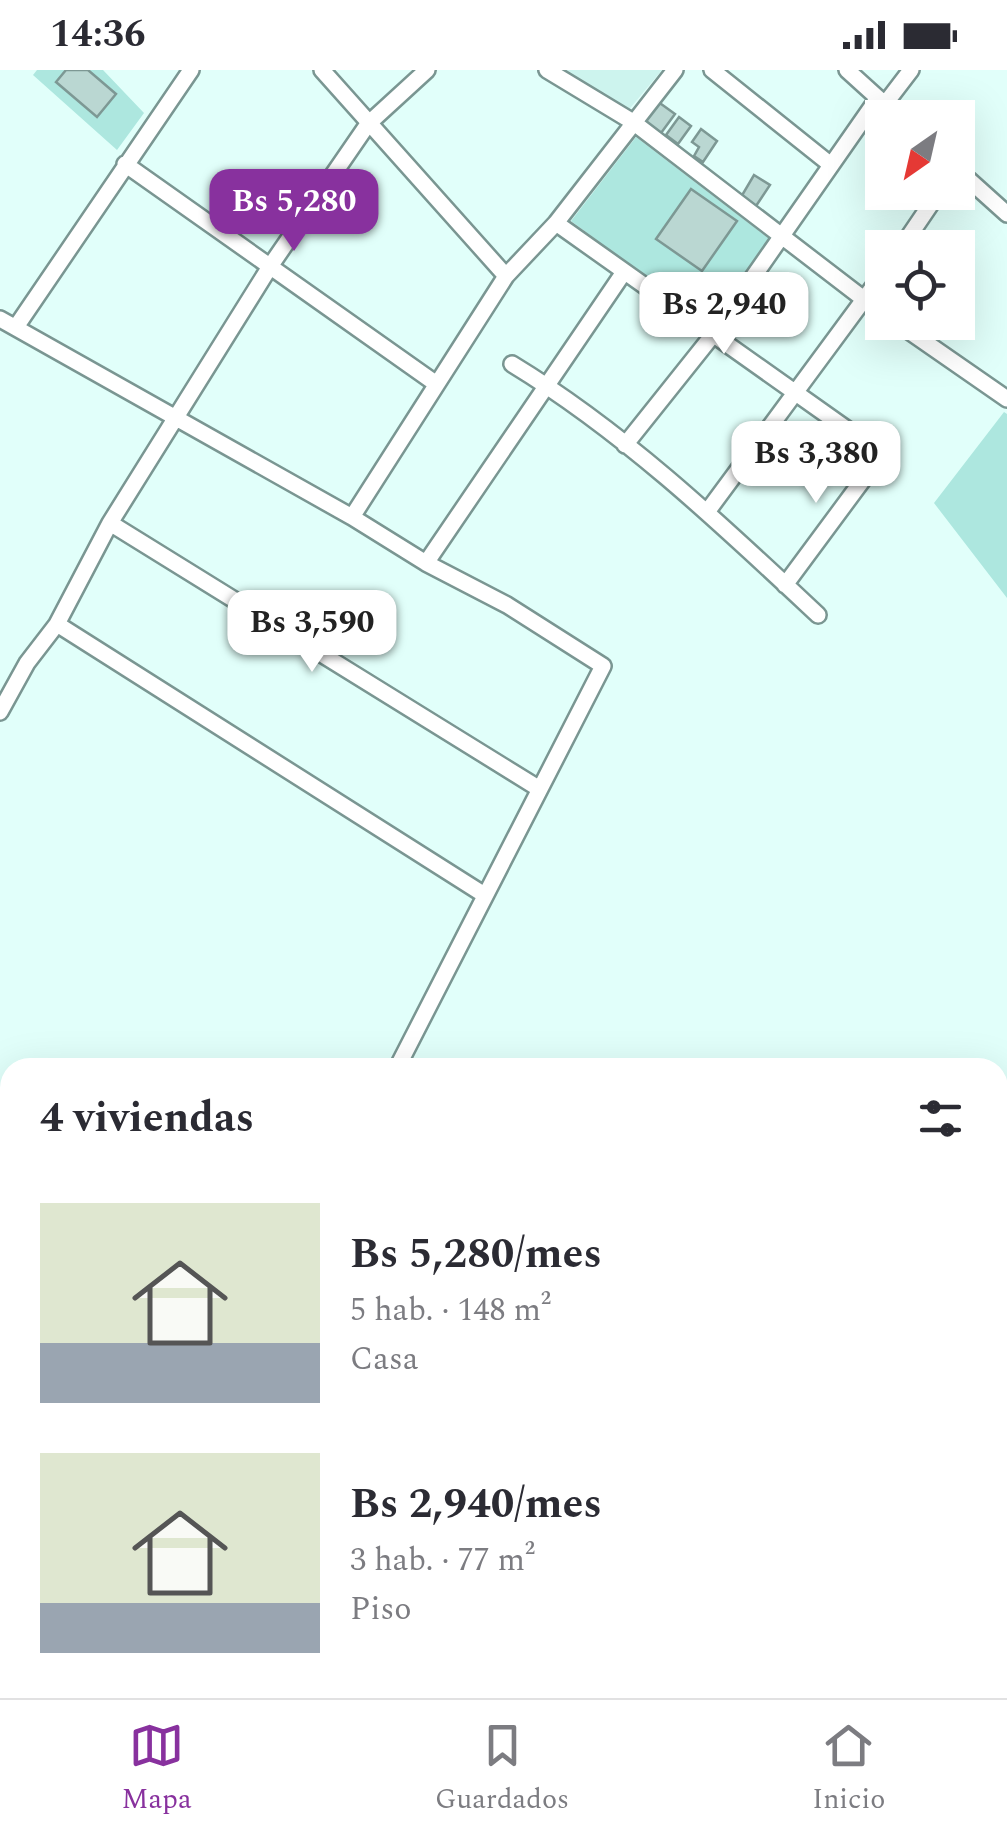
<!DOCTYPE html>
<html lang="es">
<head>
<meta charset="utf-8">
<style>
	:root { --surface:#fff; --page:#f2f2f3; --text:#2b2b33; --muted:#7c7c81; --line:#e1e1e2; --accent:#88319e }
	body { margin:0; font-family:Spectral,serif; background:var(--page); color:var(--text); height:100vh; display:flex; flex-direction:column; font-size:38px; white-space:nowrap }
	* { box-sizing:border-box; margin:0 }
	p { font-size:32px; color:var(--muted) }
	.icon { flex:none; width:55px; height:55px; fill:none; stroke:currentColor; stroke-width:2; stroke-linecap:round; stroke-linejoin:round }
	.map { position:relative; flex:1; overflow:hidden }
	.side { position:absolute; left:0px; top:988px; width:1008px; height:642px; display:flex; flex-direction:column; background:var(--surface); border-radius:30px 30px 0 0; box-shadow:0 10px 40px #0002 }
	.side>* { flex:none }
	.needle { width:65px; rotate:214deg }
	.buttons { position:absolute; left:865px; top:30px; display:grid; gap:20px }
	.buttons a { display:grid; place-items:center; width:110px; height:110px; border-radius:0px; background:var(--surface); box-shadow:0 10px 40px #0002; font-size:50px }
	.price { position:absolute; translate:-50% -85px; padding:0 22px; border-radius:20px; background:#fff; color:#222; font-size:32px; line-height:65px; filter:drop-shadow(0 2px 5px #0008) }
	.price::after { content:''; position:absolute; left:50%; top:60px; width:30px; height:22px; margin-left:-15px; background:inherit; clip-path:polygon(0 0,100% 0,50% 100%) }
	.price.active { background:var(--accent); color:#fff }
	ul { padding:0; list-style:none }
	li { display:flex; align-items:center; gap:30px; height:250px; padding:0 40px }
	li span { display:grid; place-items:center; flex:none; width:280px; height:200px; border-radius:0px; color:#555 }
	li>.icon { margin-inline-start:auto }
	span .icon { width:120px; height:120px; fill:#fffc; stroke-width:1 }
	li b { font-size:42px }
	h2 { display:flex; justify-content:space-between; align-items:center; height:120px; padding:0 40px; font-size:42px }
	.status { display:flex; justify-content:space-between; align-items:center; height:70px; padding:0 50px; background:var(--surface); direction:ltr }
	.status svg { height:28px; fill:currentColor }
	.menu { display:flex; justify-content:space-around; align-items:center; height:140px; border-top:2px solid var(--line); background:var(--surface); font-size:28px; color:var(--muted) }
	.menu a { display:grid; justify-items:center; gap:5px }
	.menu .active { color:var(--accent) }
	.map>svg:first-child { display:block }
	.built { fill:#cdf4ee }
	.green { fill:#ade7df }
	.building { fill:#bad7d2; stroke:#7d9894; stroke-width:2.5 }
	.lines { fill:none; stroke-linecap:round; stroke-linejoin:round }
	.street-casing { stroke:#7a9692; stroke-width:20 }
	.street { stroke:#fff; stroke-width:15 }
</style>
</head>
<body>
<div class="status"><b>14:36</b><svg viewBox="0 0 49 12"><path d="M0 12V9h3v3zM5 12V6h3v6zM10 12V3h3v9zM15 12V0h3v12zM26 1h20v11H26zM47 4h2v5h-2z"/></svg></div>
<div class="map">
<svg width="1007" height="1628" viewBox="0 0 1007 1628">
	<rect width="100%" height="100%" fill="#e1fffa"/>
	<path class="built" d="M557 0H662L626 43Z"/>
	<path class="green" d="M37 0H103L144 43 117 80 33 5Z
		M636 67 771 170 711 255 571 151Z
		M1004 342 1007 344V528L934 433Z"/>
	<path class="building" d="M66 0H88L116 24 97 47 56 12Z
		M657 31 675 44 661 63 643 50Z
		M679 47 691 56 678 74 666 65Z
		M701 59 717 71 703 92 694 86 699 77 692 72Z
		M754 105 770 115 756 136 741 127Z
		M691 119 737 151 702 201 656 169Z"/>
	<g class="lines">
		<g class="street-casing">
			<path id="street" d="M322 0 506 206 352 447
				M547 0 633 52 882 243
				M712 0 831 95
				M847 0 900 48
				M885 34 911 0
				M125 94 435 313
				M958 100 1007 144
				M556 153 882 384 785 515
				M901 178 939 122
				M506 206 556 153 675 0
				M0 249 352 447 426 493 507 535 603 596 397 998
				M896 252 1007 329
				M16 257 191 0
				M512 294C624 362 722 455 818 545
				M625 375 712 266 878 28
				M707 442 882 205
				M110 453 538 718
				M426 493 624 202
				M57 554 483 824
				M0 642 27 593 57 554 110 453 271 195 368 54 427 0
				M998 1046 1007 1029
				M998 1271 1007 1281
				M36 1628 40 1620
				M212 1628 217 1620"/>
		</g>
		<use href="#street" class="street"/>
	</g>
</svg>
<div class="buttons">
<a><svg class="needle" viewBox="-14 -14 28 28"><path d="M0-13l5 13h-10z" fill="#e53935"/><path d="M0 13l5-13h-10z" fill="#7c7c81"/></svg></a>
<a><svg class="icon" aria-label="locate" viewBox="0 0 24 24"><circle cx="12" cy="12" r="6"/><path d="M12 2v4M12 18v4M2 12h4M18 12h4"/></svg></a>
</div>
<b class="price active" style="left:294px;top:184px">Bs 5,280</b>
<b class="price" style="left:724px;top:287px">Bs 2,940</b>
<b class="price" style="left:816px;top:436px">Bs 3,380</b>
<b class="price" style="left:312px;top:605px">Bs 3,590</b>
<section class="side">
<h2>4 viviendas<svg class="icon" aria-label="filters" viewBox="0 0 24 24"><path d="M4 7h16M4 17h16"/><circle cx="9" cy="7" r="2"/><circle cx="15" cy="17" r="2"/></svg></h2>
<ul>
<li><span style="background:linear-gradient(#dfe7d0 70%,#9aa5b1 0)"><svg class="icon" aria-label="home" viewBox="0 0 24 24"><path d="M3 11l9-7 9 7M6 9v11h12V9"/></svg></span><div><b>Bs 5,280/mes</b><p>5 hab. · 148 m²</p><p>Casa</p></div></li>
<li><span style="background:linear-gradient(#dfe7d0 75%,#9aa5b1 0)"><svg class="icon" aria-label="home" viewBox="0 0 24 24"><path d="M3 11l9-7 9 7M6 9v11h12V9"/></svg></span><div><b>Bs 2,940/mes</b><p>3 hab. · 77 m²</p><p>Piso</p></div></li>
</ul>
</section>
</div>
<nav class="menu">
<a class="active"><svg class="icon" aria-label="map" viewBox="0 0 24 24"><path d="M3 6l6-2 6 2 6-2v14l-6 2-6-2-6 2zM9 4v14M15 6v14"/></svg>Mapa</a>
<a><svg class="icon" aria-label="saved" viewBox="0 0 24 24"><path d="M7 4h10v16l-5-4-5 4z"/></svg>Guardados</a>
<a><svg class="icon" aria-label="home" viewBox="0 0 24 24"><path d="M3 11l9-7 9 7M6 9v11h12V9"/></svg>Inicio</a>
</nav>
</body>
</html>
